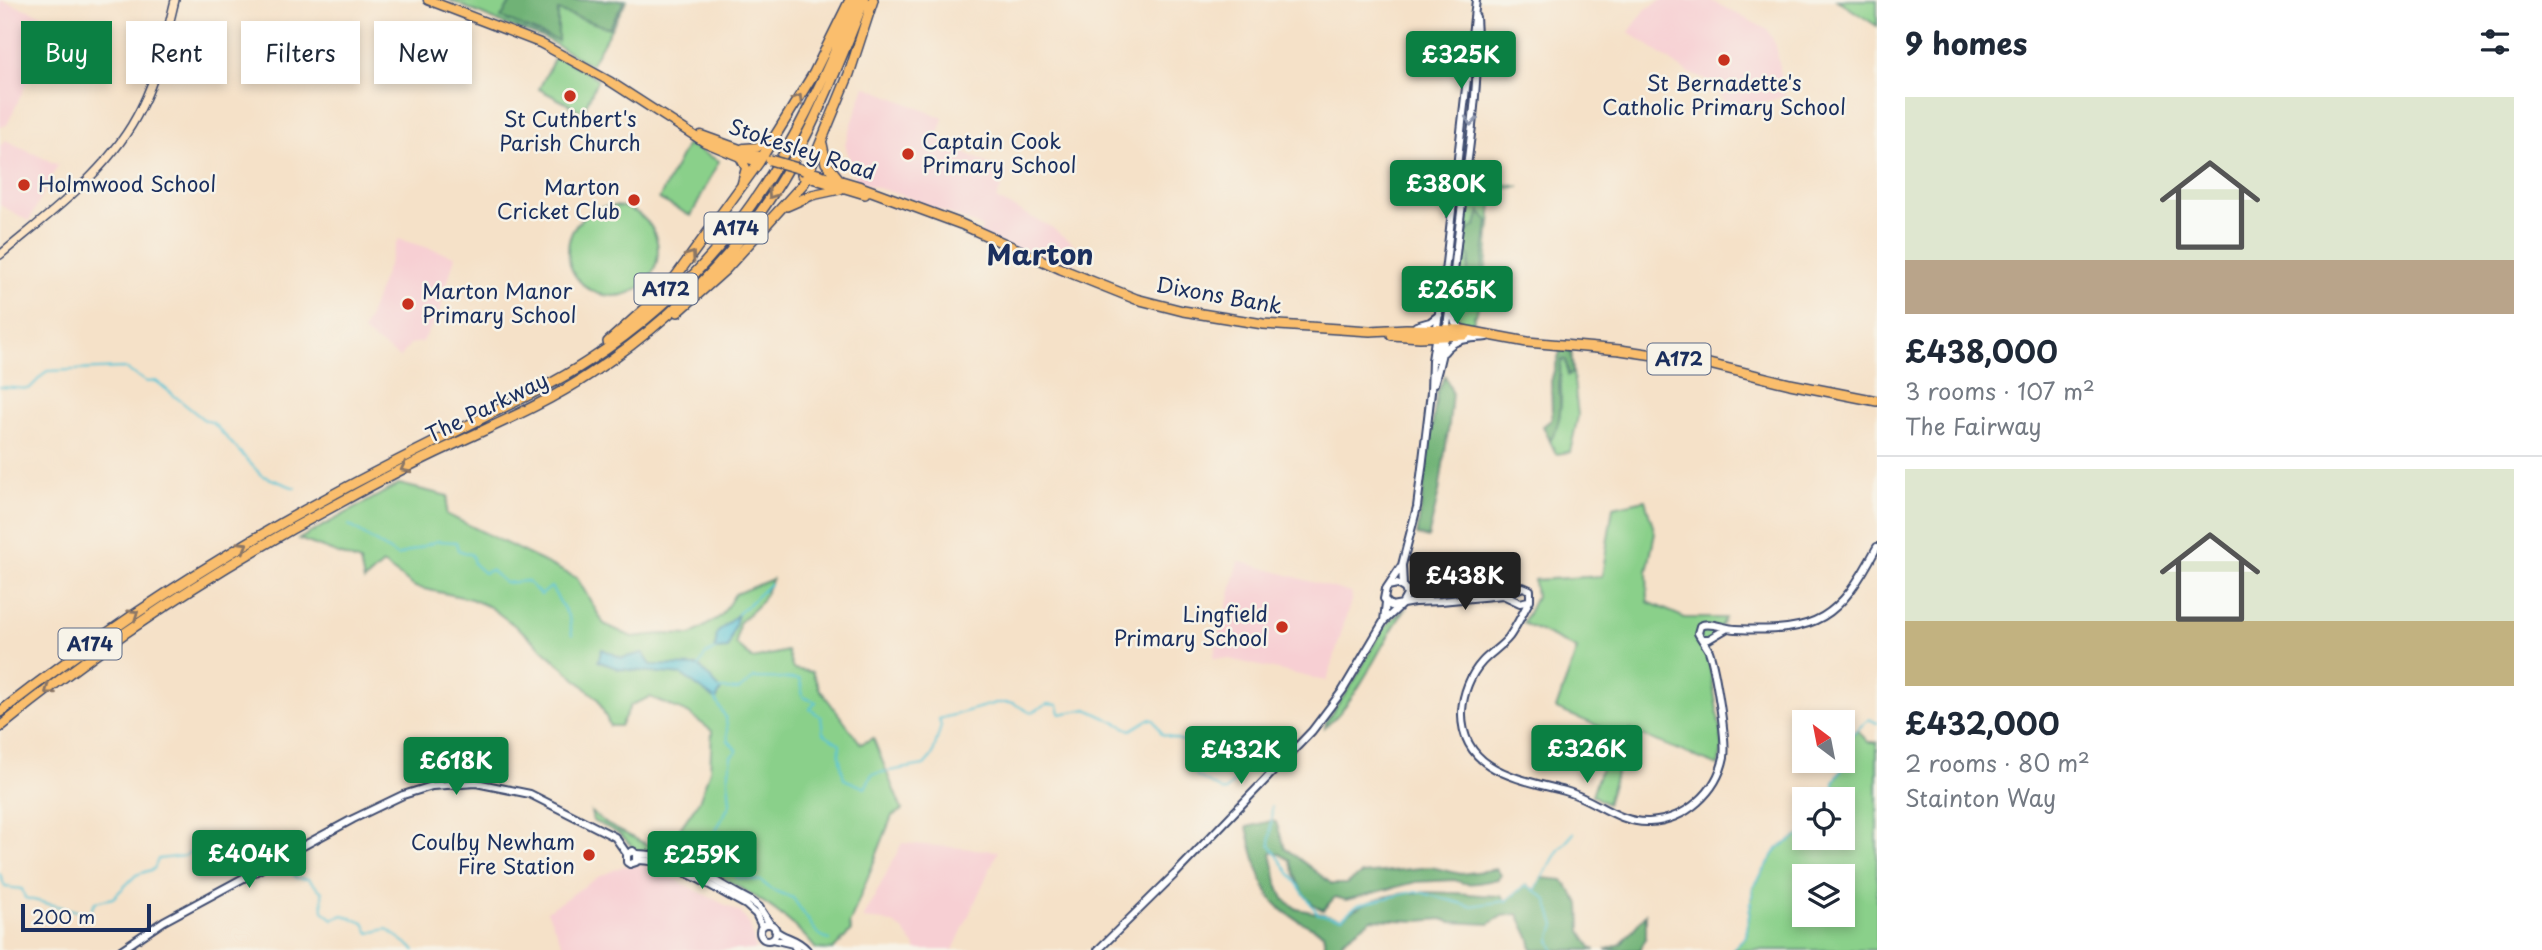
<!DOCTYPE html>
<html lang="en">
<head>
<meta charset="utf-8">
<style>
	:root { --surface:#fff; --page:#f6f6f7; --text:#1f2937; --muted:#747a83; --line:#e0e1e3; --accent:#0b8043 }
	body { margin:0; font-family:"Playpen Sans",sans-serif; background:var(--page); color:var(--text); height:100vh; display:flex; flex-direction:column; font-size:26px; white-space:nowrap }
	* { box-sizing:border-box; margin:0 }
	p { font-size:23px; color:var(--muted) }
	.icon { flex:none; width:38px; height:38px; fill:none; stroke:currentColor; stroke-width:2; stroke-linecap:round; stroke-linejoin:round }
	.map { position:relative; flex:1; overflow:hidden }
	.details { display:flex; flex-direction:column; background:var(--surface); width:665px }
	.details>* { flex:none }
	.guide { position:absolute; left:21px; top:21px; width:665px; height:63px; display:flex; gap:14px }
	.needle { width:46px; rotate:328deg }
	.controls { position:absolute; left:1792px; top:710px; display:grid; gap:14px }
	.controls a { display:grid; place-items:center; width:63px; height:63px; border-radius:0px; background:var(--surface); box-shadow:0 4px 10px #0003; font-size:35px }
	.scale { position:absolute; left:21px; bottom:18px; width:130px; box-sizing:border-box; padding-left:7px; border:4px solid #1b2f5e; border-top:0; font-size:19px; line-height:24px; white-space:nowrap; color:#1b2f5e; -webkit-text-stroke:5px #f7f3e8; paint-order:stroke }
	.price { position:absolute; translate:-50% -60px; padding:0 16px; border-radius:7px; background:var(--accent); color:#fff; font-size:23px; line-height:46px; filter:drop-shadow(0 2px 4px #0008) }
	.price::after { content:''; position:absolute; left:50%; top:42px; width:21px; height:16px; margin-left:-10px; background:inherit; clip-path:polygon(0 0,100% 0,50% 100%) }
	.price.current { background:#222; color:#fff }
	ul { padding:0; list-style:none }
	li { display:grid; align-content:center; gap:14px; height:371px; padding:0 28px }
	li+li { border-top:2px solid var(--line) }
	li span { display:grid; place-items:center; height:217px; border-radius:0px; color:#555 }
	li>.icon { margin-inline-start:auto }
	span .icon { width:126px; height:126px; fill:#fffc; stroke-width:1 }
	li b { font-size:30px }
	h2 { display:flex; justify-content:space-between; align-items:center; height:84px; padding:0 28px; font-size:30px }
	.pill { padding:0 24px; border-radius:0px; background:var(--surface); box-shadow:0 4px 10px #0003; font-size:24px; line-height:63px }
	.pill.current { background:var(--accent); color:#fff }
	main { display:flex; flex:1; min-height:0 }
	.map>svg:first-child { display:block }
	.built { fill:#f7cfd3 }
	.green { fill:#8ad08a; stroke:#528074; stroke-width:2; fill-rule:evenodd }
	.forest { fill:#6fb276; stroke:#45706a; stroke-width:2 }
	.water { fill:#5ac4d6; stroke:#3a7a9a; stroke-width:2 }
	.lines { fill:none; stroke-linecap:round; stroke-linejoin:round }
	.stream { stroke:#5ac4d6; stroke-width:2 }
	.tertiary-casing { stroke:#3c4a6e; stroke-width:10 }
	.secondary-casing { stroke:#3c4a6e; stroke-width:10 }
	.primary-casing { stroke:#3c4a6e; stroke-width:11 }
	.trunk-casing { stroke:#3c4a6e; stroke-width:12 }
	.tertiary { stroke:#fff; stroke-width:6 }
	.secondary { stroke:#fde5c5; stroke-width:7 }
	.primary { stroke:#fabe6d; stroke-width:8 }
	.trunk { stroke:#fabe6d; stroke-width:9 }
	.trunk-bridge-casing { stroke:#3c4a6e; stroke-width:12; stroke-linecap:butt }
	.trunk-bridge { stroke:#fabe6d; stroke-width:9 }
	.oneway { stroke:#8a7666 }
	.oneway2 { stroke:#8d97ae }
	.poi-dot { fill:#c8321e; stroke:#f7f3e8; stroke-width:2.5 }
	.labels { text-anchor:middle; stroke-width:5; stroke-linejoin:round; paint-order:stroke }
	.shield { fill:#f7f3e8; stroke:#5d6a87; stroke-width:2 }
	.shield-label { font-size:19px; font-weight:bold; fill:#1b2f5e }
	.poi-label { font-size:21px; fill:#1b2f5e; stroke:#f7f3e8; text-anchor:start }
	.street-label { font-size:21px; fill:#1b2f5e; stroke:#f7f3e8 }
	.district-label { font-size:28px; font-weight:bold; fill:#1b2f5e; stroke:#f7f3e8 }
</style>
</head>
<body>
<main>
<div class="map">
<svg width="1877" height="950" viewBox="0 0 1877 950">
	<rect width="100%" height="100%" fill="#f7f3e8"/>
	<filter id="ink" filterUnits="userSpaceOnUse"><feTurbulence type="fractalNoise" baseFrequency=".0143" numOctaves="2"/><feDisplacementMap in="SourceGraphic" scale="14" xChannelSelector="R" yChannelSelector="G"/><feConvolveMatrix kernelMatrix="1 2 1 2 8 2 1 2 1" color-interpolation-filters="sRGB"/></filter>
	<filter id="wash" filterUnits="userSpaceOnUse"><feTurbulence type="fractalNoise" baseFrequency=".00686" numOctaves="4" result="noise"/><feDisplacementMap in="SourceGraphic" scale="28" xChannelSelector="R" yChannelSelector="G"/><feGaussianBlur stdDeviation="1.57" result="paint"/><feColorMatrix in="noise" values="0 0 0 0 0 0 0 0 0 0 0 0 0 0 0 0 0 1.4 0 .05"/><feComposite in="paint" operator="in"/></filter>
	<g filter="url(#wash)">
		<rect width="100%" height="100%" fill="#f5e1c8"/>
		<path class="built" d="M0 0 56 20 7 125 0 127Z
			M1662 0H1710L1768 30 1776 46 1785 96 1732 113 1715 88 1706 80 1688 73 1629 32 1646 9Z
			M865 86 943 118 938 140 1008 173 996 199 1051 227 1084 252 1065 272 980 234 982 227 910 198 856 181 845 144Z
			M5 140 58 165 29 221 0 205V144L2 145Z
			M398 239 455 256 439 314 422 342 410 344 400 358 363 332Z
			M1239 561 1351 593 1352 597 1327 681 1229 659 1213 658Z
			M902 843 998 851 953 950H917L904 931 895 925 884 921 863 919Z
			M647 865 741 913 750 925 756 950H565L547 911 598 877 623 866Z"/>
		<path class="green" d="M449 0H627L591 65 544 38 499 22Z
			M1837 0H1877V26Z
			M1474 37V76L1463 170 1460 163Z
			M556 55 598 79 583 112 539 89Z
			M687 144 719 161 691 216 659 199Z
			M1472 182 1504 184 1520 187 1496 189 1493 192 1486 267 1481 289 1456 284 1467 186Z
			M568 251a45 45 0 1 1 90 0a45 45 0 1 1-90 0Z
			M1458 287 1482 291 1476 315H1474L1473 327C1463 324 1458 322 1457 312L1455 313 1454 293H1456Z
			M1564 359 1566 360 1568 375 1573 372 1578 416 1570 452 1556 454 1550 441C1565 417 1561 390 1560 363Z
			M399 484 448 496 446 514 577 578 604 624 632 637 662 634 691 635 721 616 735 594 772 579 762 601 739 623 736 644 753 659 787 651 793 669 812 672 819 688 861 744 873 738 902 810 892 816 849 925 851 931 833 950 816 949C778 901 719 877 666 849L699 801 710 770 712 731 688 713 650 697 631 705 620 726H610L598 699 526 634 490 607 471 599 415 587 383 564 364 581 360 562 299 539Z
			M1645 500 1655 533 1647 572 1648 602 1685 618H1725L1707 649 1723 747 1718 766 1629 730 1607 804 1592 795 1613 732 1556 709 1577 649 1523 623 1536 597 1534 580 1602 576 1613 507Z
			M1405 610C1377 648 1361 697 1325 727L1326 722C1335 708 1345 695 1354 681 1368 659 1381 621 1405 610Z
			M1857 730 1868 742H1877V950H1732L1746 936 1753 888 1778 848 1804 833V838H1843V800H1832L1834 796V782L1849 758 1844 741ZM1804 877H1843V915H1804Z
			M591 812 608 825 650 846 652 849C636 860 631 842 619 834 611 829 601 825 593 821Z"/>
		<path class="forest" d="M512 0H625L609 28 558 11V41L501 18Z
			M1480 211 1488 221 1482 272 1474 281H1471L1467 275 1470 257 1464 248 1465 233 1476 225Z
			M1561 348 1571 349 1573 372 1568 375 1566 360H1562C1553 389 1570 409 1550 441L1543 426 1551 420 1552 415 1551 381Z
			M1445 376 1452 392 1449 425 1439 492 1428 538 1417 535 1437 392Z
			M1271 821 1276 822 1285 848 1332 884H1346L1362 874 1431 867 1461 874 1497 869 1501 875 1498 879C1485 882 1466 887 1455 880L1416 882 1346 900 1335 897 1323 910C1302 901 1297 881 1290 860L1274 851 1271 853 1278 887 1285 900 1297 909 1342 918C1387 881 1447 894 1501 896L1506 901 1526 885 1535 890 1542 878 1563 880 1580 904 1581 931 1592 949 1596 950H1532L1530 939 1518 914 1502 916 1489 924 1450 922 1442 919 1419 921 1372 919 1342 941 1345 950H1326L1323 933C1308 925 1288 917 1276 904 1262 891 1251 847 1247 827Z
			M1646 914V938L1640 950H1605L1621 944Z"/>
		<path class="water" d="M738 614 728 649 715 650 717 633Z
			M602 649 622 658 643 653 651 665 699 666 721 690 716 700 682 675 619 669 598 661Z"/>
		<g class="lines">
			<path class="stream" d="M0 387 29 389 47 371 124 368 147 382 156 381 203 419 213 423 261 475 295 488
				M349 525 397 556 437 541 456 542 458 550 472 555 474 564 484 573 491 570 505 583 527 581 541 595 551 587 569 617 572 635
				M738 614 770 584
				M699 666 705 655 715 650
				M720 689 739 690 754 678 800 679 803 697 816 702 810 709 821 717 823 733 840 744 839 755 844 779 865 788 872 774 924 765 932 756 941 726 939 719 996 703H1013L1031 713 1047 704 1058 705 1060 714 1087 709 1131 730 1149 719 1154 720 1162 734 1186 742 1187 753 1194 758 1192 764 1197 776 1225 792 1241 774
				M715 699 726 718 728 740 737 751 731 756 728 778 730 804 713 836 712 854 730 865 737 878 761 881 772 890 793 898 817 933 829 940
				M1832 800 1834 796V782L1849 758 1844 741 1869 719 1877 723
				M1272 806 1270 845 1318 914 1342 918 1357 905 1416 891 1470 906 1506 901 1526 885 1546 898 1555 925 1550 940 1554 950
				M285 860 296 878 308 879 322 892 323 911 333 919 343 915 364 923 369 933 387 929 415 950
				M0 874 5 887 22 889 25 898 89 914 95 902 113 898 136 875 154 869 158 859 185 856 191 851 201 856 248 838 254 843 261 839 276 842 282 855
				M1535 890 1558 851 1574 833
				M1732 950 1746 936 1753 888 1778 848 1804 833"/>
		</g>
	</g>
	<g filter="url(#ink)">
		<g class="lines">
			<g class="tertiary-casing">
				<path id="tertiary" d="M1451 307 1455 323 1463 330
					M1416 326 1430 322 1439 315
					M1444 352C1455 337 1470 339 1487 337
					M1436 359 1440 335
					M1434 384C1450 331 1453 274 1460 220 1468 153 1481 84 1476 17
					M1402 565 1386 589 1384 599 1391 606 1414 602 1441 601 1503 595 1523 587 1530 590V600
					M1388 586 1397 584 1405 589 1407 595 1402 604
					M1403 586 1402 565 1417 507 1422 468 1431 392 1432 360 1445 272 1476 0
					M1405 589 1428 601
					M1503 595 1520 603 1528 601
					M1530 600C1523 612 1517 626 1509 637 1501 647 1490 653 1482 662 1470 675 1463 694 1462 711 1460 772 1521 779 1565 791 1595 799 1617 823 1649 822 1686 820 1717 792 1724 757 1727 740 1715 668 1709 651 1706 645 1701 639 1698 633L1700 626C1710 621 1725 629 1736 629 1818 633 1839 619 1877 547
					M1384 621 1386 602
					M1702 639H1709L1726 629
					M636 854C677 853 716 883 751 901L759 907 770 924
					M637 860C672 859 715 889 746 905L756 914 762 926
					M760 932a8 8 0 1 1 16 0a8 8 0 1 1-16 0Z
					M775 930C784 939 796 937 807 950
					M772 939 793 944 797 950
					M121 950 164 921 353 819 403 795 432 786 476 783 530 794 615 837 627 854V862L630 864 636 862V854L633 851 627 854
					M1098 950 1175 874 1312 731 1343 690 1384 621 1401 605"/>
			</g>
			<g class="secondary-casing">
				<path id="secondary" d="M0 255C51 212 111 170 141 108 158 74 166 37 175 0"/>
			</g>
			<g class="primary-casing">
				<path id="primary" d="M428 0 540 43 611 82 704 142 740 157 759 162
					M701 135 762 157
					M744 148 758 147 774 137
					M740 157 746 168 742 183"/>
			</g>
			<g class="trunk-casing">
				<path id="trunk" d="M822 144 826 163 838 178
					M804 170 858 186 961 224 1061 269 1136 299 1183 311 1263 324 1370 331 1406 329 1463 330 1527 342 1620 350 1701 362 1790 384 1877 401
					M802 175 865 194
					M787 206 812 195 840 189
					M678 312 725 270 804 183 849 74 873 0
					M1392 335 1420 337 1465 335
					M608 342 666 290 759 162 814 73 849 2
					M0 712C103 632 212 560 327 498 383 467 440 440 496 411 527 396 558 381 587 362 726 273 798 150 856 0
					M0 727C104 642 222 565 341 502 377 482 413 463 450 446 497 424 547 403 590 374 645 338 696 293 738 242 797 170 831 86 864 0"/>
			</g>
			<use href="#tertiary" class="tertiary"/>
			<use href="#secondary" class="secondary"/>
			<use href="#primary" class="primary"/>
			<use href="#trunk" class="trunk"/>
			<g class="trunk-bridge-casing">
				<path id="trunk-bridge" d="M770 160 804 170"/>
			</g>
			<use href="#trunk-bridge" class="trunk-bridge"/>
		</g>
		<defs><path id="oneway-chevron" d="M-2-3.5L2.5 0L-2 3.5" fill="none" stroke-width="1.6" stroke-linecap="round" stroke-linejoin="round" transform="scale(1.75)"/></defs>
		<g class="oneway">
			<use href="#oneway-chevron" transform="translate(798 99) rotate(-58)"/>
			<use href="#oneway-chevron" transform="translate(772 194) rotate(124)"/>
			<use href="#oneway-chevron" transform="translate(691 256) rotate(-55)"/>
			<use href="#oneway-chevron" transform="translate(405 468) rotate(153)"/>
			<use href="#oneway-chevron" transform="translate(243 546) rotate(-31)"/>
			<use href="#oneway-chevron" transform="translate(134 614) rotate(-34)"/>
			<use href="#oneway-chevron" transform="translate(49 690) rotate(144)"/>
		</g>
		<use class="oneway2" href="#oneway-chevron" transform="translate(1471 121) rotate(96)"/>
	</g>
	<g class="poi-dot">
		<circle cx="1724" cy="60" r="7"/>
		<circle cx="570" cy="96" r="7"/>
		<circle cx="908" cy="154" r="7"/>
		<circle cx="24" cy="185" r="7"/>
		<circle cx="634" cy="200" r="7"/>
		<circle cx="408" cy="304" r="7"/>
		<circle cx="1282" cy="627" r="7"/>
		<circle cx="589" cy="855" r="7"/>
	</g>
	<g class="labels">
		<g class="shield">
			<rect x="704.5" y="212.5" width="63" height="31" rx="5"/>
			<rect x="634.5" y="273.5" width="63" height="31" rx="5"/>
			<rect x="1647.5" y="343.5" width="63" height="31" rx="5"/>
			<rect x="58.5" y="628.5" width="63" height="31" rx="5"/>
		</g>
		<g class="shield-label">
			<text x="736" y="235">A174</text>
			<text x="666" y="296">A172</text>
			<text x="1679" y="366">A172</text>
			<text x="90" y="651">A174</text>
		</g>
		<g class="poi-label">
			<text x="1724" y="91" text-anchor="middle">St Bernadette's<tspan x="1724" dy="24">Catholic Primary School</tspan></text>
			<text x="570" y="127" text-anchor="middle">St Cuthbert's<tspan x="570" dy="24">Parish Church</tspan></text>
			<text x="922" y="149">Captain Cook<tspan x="922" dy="24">Primary School</tspan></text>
			<text x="38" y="192">Holmwood School</text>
			<text x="620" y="195" text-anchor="end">Marton<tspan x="620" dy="24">Cricket Club</tspan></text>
			<text x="422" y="299">Marton Manor<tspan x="422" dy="24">Primary School</tspan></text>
			<text x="1268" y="622" text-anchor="end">Lingfield<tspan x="1268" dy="24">Primary School</tspan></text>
			<text x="575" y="850" text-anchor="end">Coulby Newham<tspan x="575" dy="24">Fire Station</tspan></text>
		</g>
		<g class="street-label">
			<text transform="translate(802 150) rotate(18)" y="7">Stokesley Road</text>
			<text transform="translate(1219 296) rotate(10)" y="7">Dixons Bank</text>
			<text transform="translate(487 408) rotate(-26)" y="7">The Parkway</text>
		</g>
		<g class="district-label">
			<text x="1040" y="265">Marton</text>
		</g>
	</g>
</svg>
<div class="controls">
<a><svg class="needle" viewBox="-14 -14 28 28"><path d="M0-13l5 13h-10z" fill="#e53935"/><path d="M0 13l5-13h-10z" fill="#747a83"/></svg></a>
<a><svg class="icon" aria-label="locate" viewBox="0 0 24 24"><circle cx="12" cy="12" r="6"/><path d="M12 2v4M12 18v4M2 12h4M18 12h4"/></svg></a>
<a><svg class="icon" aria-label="layers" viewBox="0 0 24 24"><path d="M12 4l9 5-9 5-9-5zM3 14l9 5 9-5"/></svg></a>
</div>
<div class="scale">200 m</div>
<b class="price" style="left:1461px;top:91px">£325K</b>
<b class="price" style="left:1446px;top:220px">£380K</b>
<b class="price" style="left:1457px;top:326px">£265K</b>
<b class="price current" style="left:1465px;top:612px">£438K</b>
<b class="price" style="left:1587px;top:785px">£326K</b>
<b class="price" style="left:1241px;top:786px">£432K</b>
<b class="price" style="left:456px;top:797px">£618K</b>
<b class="price" style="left:249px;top:890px">£404K</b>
<b class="price" style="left:702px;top:891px">£259K</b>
<div class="guide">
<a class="pill current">Buy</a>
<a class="pill">Rent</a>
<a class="pill">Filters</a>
<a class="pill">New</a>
</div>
</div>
<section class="details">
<h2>9 homes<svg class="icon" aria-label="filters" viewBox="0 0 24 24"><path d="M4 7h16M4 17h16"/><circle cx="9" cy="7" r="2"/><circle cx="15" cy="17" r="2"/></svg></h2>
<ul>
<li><span style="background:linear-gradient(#dfe7d0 75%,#b9a48a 0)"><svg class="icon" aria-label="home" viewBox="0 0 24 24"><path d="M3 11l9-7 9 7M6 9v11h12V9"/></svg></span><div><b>£438,000</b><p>3 rooms · 107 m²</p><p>The Fairway</p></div></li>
<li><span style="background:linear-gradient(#dfe7d0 70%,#c2b280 0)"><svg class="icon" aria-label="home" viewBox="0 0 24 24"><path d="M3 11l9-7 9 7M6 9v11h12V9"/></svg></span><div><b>£432,000</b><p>2 rooms · 80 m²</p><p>Stainton Way</p></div></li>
</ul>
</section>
</main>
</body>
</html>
